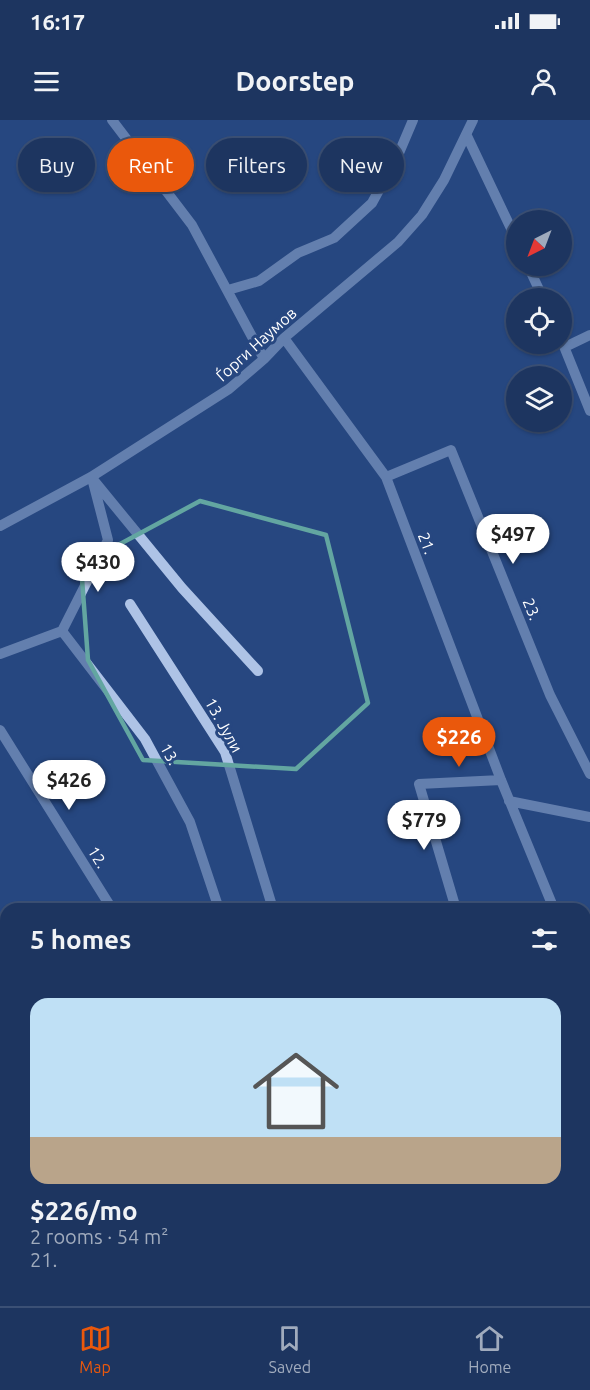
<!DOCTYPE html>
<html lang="en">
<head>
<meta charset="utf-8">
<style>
	:root { --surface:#1d3560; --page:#2a4069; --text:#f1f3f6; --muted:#a0abbd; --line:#3b5075; --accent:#ea580c }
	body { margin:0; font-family:Ubuntu,sans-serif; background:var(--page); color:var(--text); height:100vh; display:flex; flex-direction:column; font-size:22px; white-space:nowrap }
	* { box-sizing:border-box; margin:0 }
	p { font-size:20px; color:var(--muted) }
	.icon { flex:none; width:33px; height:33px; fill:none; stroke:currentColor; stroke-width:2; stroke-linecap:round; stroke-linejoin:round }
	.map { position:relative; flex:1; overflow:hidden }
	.details { position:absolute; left:0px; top:783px; width:591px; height:404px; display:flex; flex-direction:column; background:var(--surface); border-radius:18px 18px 0 0; box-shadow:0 2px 4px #0004,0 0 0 2px var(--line) }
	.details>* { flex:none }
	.hud { position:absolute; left:18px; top:18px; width:555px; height:54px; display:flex; gap:12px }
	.needle { width:39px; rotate:222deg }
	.fabs { position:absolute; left:506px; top:90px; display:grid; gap:12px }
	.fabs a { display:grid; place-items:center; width:66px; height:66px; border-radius:50%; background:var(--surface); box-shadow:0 2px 4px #0004,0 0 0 2px var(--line); font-size:30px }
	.price { position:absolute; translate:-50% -51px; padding:0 14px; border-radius:21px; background:#fff; color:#222; font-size:20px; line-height:39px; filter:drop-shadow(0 2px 3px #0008) }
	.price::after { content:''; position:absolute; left:50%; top:36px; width:18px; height:14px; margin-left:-9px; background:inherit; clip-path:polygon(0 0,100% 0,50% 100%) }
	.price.current { background:var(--accent); color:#fff }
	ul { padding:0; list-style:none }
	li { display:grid; align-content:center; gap:12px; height:318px; padding:0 30px }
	li span { display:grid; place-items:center; height:186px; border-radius:18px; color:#555 }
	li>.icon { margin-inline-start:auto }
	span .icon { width:108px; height:108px; fill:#fffc; stroke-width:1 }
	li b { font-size:26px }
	h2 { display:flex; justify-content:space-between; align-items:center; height:72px; padding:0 30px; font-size:26px }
	.pill { padding:0 21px; border-radius:27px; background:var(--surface); box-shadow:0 2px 4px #0004,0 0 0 2px var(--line); font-size:21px; line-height:54px }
	.pill.current { background:var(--accent); color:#fff }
	.status { display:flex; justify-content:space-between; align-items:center; height:42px; padding:0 30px; background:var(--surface); direction:ltr }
	.status svg { height:16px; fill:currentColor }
	header { display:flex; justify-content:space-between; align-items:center; height:78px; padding:0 30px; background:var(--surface); font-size:27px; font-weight:700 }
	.menu { display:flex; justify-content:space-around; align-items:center; height:84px; border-top:2px solid var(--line); background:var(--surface); font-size:16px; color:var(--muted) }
	.menu a { display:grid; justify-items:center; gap:3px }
	.menu .current { color:var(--accent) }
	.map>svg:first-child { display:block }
	.building { fill:#4f70a8; stroke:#d1def5; stroke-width:1.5 }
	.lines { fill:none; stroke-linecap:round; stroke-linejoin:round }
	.minor { stroke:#aec3e6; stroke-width:10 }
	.marked { fill:none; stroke:#63a6a1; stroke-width:4.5; stroke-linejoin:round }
	.labels { text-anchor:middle; stroke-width:6; stroke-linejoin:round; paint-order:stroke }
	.street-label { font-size:16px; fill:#fff; stroke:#274780 }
</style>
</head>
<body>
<div class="status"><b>16:17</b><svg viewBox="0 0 49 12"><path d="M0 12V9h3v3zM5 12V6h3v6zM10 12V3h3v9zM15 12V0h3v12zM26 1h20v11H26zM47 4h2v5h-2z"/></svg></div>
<header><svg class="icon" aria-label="menu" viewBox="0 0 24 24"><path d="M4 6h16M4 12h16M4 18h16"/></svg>Doorstep<svg class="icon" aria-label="person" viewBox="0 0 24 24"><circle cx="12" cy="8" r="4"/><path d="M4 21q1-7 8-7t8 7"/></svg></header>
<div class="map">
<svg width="590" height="1186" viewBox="0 0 590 1186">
	<rect width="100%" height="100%" fill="#274780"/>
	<path class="building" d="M1 853 6 861V877L2 879 6 886V897L0 901Z
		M0 913 6 923V926L0 929Z
		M6 1015V1047L0 1052V1020Z
		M6 1173V1180H26L29 1186H0V1176Z
		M334 1180H379V1181L372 1186H337Z"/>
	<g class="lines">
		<path class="minor" d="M112 0 192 105 264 239
			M467 16 516 119
			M528 146 543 178
			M228 170 259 161 298 133 334 118 372 83 399 33 413 0
			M284 218 386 357 501 660 554 789
			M561 219 590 291
			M565 227 590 215
			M91 357 182 468 258 551
			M386 357 451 330 550 575 590 654
			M0 406 91 357 229 269 264 239 284 218 398 122 422 95 444 60 473 0
			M130 484 225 632 273 789
			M62 511 145 619 190 702 219 789
			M0 534 62 511 108 420 93 362
			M0 610 112 789
			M509 681 590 697
			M456 789 419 664 501 660
			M585 866 590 878
			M585 926 590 923
			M0 977 6 989
			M585 1107 590 1105
			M80 1180 81 1186
			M411 1180 413 1186
			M263 1186 271 1180
			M439 1186 449 1180"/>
	</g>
	<path d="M0 0H590V1186H0ZM200 381 326 415 368 583 296 649 143 640 88 540 81 445Z" fill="#274780" fill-opacity=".55" fill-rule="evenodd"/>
	<path class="marked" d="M200 381 326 415 368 583 296 649 143 640 88 540 81 445Z"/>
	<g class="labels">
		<g class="street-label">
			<text transform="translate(256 224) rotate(-42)" y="6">Ѓорги Наумов</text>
			<text transform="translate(427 423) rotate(69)" y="6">21.</text>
			<text transform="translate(532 489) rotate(68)" y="6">23.</text>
			<text transform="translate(224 605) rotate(61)" y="6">13. Јули</text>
			<text transform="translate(170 634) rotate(61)" y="6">13.</text>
			<text transform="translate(98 737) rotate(58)" y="6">12.</text>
		</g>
	</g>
</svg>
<div class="fabs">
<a><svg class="needle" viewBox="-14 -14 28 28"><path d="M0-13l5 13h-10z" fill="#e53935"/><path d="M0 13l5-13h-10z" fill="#a0abbd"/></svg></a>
<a><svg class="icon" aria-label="locate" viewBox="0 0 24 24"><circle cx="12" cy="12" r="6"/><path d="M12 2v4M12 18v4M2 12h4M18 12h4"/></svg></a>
<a><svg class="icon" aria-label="layers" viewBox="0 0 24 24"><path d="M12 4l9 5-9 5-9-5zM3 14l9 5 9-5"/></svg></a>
</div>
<b class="price" style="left:513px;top:445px">$497</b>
<b class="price" style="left:98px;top:473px">$430</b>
<b class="price current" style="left:459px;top:648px">$226</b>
<b class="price" style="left:69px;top:691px">$426</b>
<b class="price" style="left:424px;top:731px">$779</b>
<div class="hud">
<a class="pill">Buy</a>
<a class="pill current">Rent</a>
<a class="pill">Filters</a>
<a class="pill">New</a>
</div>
<section class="details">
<h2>5 homes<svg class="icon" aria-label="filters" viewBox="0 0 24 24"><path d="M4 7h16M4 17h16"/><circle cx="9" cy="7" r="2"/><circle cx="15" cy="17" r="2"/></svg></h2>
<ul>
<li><span style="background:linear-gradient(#bfe0f5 75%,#b9a48a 0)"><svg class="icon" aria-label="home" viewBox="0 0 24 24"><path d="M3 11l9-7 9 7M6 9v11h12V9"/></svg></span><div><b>$226/mo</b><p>2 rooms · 54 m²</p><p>21.</p></div></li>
</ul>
</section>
</div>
<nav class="menu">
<a class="current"><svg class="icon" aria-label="map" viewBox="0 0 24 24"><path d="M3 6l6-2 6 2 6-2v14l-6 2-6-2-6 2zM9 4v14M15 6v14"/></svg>Map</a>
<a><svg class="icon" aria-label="saved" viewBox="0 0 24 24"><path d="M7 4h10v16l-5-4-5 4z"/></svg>Saved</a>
<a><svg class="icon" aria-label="home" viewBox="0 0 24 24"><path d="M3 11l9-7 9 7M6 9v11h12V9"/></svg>Home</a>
</nav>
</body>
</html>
